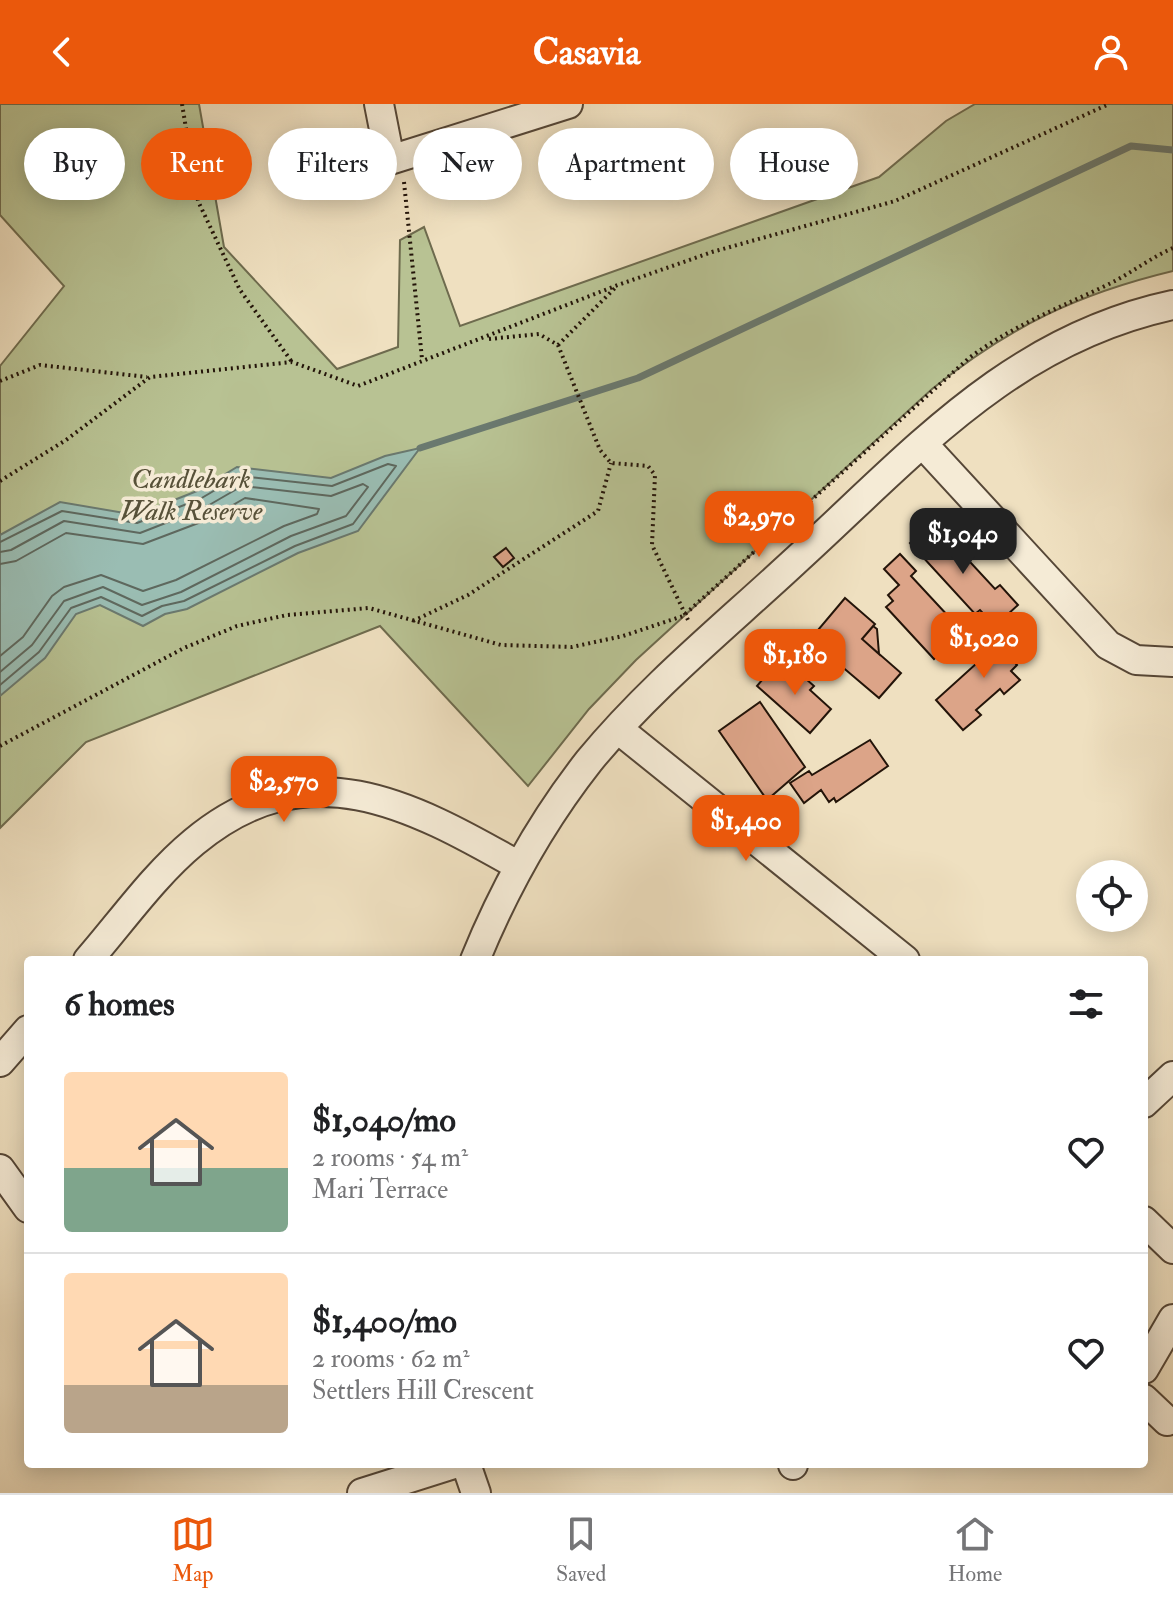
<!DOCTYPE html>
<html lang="en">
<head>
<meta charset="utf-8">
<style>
	:root { --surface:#fff; --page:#f2f2f2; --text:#202124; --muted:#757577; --line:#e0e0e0; --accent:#ea580c }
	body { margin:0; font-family:"IM FELL Double Pica",serif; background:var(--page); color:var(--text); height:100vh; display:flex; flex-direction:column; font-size:30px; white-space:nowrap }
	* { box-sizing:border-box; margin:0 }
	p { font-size:26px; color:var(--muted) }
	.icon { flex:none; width:44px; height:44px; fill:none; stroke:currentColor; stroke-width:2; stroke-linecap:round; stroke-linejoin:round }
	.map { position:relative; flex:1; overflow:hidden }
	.panel { position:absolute; left:24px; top:852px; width:1124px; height:512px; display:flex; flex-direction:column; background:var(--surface); border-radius:8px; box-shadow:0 4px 20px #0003 }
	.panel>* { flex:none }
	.top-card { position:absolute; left:24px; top:24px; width:1126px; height:72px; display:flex; gap:16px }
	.tools { position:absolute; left:1076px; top:756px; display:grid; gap:16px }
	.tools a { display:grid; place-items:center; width:72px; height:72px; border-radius:50%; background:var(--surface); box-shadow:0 4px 20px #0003; font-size:40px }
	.price { position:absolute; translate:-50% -68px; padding:0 18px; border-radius:16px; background:var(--accent); color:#fff; font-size:26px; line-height:52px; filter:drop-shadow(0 2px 4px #0008) }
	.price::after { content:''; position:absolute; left:50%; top:48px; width:24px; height:18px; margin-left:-12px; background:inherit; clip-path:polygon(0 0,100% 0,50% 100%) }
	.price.on { background:#222; color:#fff }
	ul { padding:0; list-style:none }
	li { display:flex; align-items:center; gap:24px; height:200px; padding:0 40px }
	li+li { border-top:2px solid var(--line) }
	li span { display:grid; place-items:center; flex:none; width:224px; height:160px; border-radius:8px; color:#555 }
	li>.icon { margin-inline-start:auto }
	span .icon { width:96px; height:96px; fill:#fffc; stroke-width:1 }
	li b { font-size:34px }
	h2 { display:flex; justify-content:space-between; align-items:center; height:96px; padding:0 40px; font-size:34px }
	.chip { padding:0 28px; border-radius:36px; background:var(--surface); box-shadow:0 4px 20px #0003; font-size:28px; line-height:72px }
	.chip.on { background:var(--accent); color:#fff }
	header { display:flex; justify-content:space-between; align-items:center; height:104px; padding:0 40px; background:var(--accent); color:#fff; font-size:36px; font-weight:700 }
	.menu { display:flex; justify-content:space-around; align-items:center; height:112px; border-top:2px solid var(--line); background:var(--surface); font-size:22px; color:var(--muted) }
	.menu a { display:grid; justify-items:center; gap:4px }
	.menu .on { color:var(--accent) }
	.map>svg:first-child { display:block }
	.green { fill:#b8c293; stroke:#6e6b4e; stroke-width:2 }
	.water { fill:#9abdb3; stroke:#6a796f; stroke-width:2 }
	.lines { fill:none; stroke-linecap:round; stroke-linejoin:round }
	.shore { stroke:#5e685e; stroke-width:2 }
	.stream { stroke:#6a796f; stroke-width:7 }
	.building { fill:#dca488; stroke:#231409; stroke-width:2 }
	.street-casing { stroke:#564737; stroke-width:32 }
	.path { stroke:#231409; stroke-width:4; stroke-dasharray:2 4; stroke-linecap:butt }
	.street { stroke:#f5ebd6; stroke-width:28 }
	.labels { text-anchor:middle; stroke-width:7; stroke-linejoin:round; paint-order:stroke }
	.park-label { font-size:28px; font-style:italic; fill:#575139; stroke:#f5ebd6 }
</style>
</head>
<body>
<header><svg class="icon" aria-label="back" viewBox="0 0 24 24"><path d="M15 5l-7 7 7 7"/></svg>Casavia<svg class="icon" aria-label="person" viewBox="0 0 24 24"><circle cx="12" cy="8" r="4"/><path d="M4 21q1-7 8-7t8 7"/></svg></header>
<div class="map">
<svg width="1173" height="1389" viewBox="0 0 1173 1389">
	<rect width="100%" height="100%" fill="#efe0c0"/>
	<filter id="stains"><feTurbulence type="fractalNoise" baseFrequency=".0025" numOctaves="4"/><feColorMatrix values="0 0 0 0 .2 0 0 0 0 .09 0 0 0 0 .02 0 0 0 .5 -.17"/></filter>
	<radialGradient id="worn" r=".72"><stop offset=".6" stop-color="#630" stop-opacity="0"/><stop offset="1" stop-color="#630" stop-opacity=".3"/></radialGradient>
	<path class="green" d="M0 0H199L224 143 337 265 398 243 400 136 424 123 460 222 879 73 946 17 975 0H1173V167C1077 190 1009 223 932 285L636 556 589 605 528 682 380 522 86 638 0 724V262L64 182 0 111Z"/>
	<path class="water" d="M420 344 358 427 298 449 187 505 165 510 143 522 100 501 76 510 45 554 0 592V431L60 398 136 411 197 387 237 363 331 374 385 352Z"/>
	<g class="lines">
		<path class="shore" d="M0 438 62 407 137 419 200 395 239 372 332 382 388 360 396 362 353 420 295 442 184 497 162 502 142 512 101 493 71 504 39 548 0 581
			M0 448 11 446 64 417 140 429 204 404 242 382 331 392 363 380 368 383 346 412 291 432 181 488 142 501 103 483 64 497 32 541 0 568
			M0 460 16 457 66 429 143 440 209 415 245 394 319 405 317 410 284 422 176 476 143 487 101 471 64 483 52 492 23 533 0 552"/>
		<path class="stream" d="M420 344 638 274 1131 42 1173 46"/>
	</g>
	<path class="building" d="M933 418 995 485 1000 481 1018 501 995 522 980 506 975 510 910 439Z
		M506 444 514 454 503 463 494 453Z
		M900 450 916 467 911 472 963 528 934 555 886 503 893 497 888 491 899 481 884 465Z
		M845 494 875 520 862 535 901 569 879 594 833 555 830 558 807 539Z
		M1011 520 1027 538 1011 554 1017 561 1011 567 1020 576 1004 590 1000 585 976 606 981 611 963 626 936 596 998 540 994 536Z
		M873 522 877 525 879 550 862 535Z
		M809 541 830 558 815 575 795 557Z
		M789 560 814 582 810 586 831 605 810 629 757 582 774 562 781 570Z
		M760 598 805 663 767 696 719 627Z
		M870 636 888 662 836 698 834 694 829 698 821 686 804 699 790 679 809 667 812 671Z"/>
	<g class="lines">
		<g class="street-casing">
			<path id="street" d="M379 0 390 56 568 0
				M923 340 1108 541 1136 556 1173 558
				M618 625 905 856
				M88 856C122 817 154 771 194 738 307 644 410 700 519 762
				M475 856C504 785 541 718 589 657 649 584 724 523 793 459 912 351 1009 236 1173 201
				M0 958 28 926
				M1144 999 1173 972
				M0 1065 28 1104
				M1144 1117 1173 1145
				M1144 1265 1173 1215
				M1144 1295 1167 1317
				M466 1360 476 1389
				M793 1361V1360
				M362 1389 454 1360"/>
		</g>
		<path class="path" d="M182 0 198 97 240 186 292 258
			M404 78 422 255
			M489 235 539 230 558 241 600 346 611 359 648 362 655 371 652 441 689 518
			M558 241 615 184
			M0 277 40 261 147 273
			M0 377 66 336 150 273 292 258 358 282 618 181 712 148 895 97 1109 0
			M413 517 468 491 598 407 611 359
			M0 642 184 544 237 522 287 511 369 504 501 541 572 543 623 532 683 512 969 254C1012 222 1059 204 1107 181 1130 170 1150 154 1173 144"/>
		<use href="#street" class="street"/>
	</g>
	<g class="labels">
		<g class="park-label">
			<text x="191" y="384">Candlebark<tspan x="191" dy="32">Walk Reserve</tspan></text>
		</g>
	</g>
	<rect width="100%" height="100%" filter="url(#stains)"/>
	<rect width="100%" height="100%" fill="url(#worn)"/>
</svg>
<div class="tools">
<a><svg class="icon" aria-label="locate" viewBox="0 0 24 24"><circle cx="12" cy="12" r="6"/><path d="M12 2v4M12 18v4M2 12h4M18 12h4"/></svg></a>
</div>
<b class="price" style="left:759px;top:455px">$2,970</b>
<b class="price on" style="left:963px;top:472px">$1,040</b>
<b class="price" style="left:984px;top:576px">$1,020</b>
<b class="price" style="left:795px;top:593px">$1,180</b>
<b class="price" style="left:284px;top:720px">$2,570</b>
<b class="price" style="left:746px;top:759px">$1,400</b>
<div class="top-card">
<a class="chip">Buy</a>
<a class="chip on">Rent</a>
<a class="chip">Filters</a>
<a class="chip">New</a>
<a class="chip">Apartment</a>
<a class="chip">House</a>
</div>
<section class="panel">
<h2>6 homes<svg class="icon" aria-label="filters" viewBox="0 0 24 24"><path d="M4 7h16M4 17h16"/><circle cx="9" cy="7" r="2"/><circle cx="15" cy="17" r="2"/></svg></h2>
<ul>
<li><span style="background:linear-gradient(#ffd9b3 60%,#7fa58c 0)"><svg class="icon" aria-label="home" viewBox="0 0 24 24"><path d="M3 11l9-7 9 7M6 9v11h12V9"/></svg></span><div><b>$1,040/mo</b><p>2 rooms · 54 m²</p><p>Mari Terrace</p></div><svg class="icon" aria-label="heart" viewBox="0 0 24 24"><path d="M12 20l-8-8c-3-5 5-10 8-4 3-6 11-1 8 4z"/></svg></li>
<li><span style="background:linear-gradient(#ffd9b3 70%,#b9a48a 0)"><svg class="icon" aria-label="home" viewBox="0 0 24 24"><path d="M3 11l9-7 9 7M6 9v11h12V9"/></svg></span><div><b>$1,400/mo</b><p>2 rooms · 62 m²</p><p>Settlers Hill Crescent</p></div><svg class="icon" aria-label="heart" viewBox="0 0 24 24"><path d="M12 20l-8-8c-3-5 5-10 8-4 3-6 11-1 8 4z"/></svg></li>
</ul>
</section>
</div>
<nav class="menu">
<a class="on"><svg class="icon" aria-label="map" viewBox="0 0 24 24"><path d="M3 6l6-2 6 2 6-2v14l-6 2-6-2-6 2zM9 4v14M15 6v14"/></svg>Map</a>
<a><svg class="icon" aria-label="saved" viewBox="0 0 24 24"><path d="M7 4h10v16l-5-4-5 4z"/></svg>Saved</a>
<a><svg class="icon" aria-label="home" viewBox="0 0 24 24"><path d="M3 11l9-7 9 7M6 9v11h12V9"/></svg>Home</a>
</nav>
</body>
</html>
